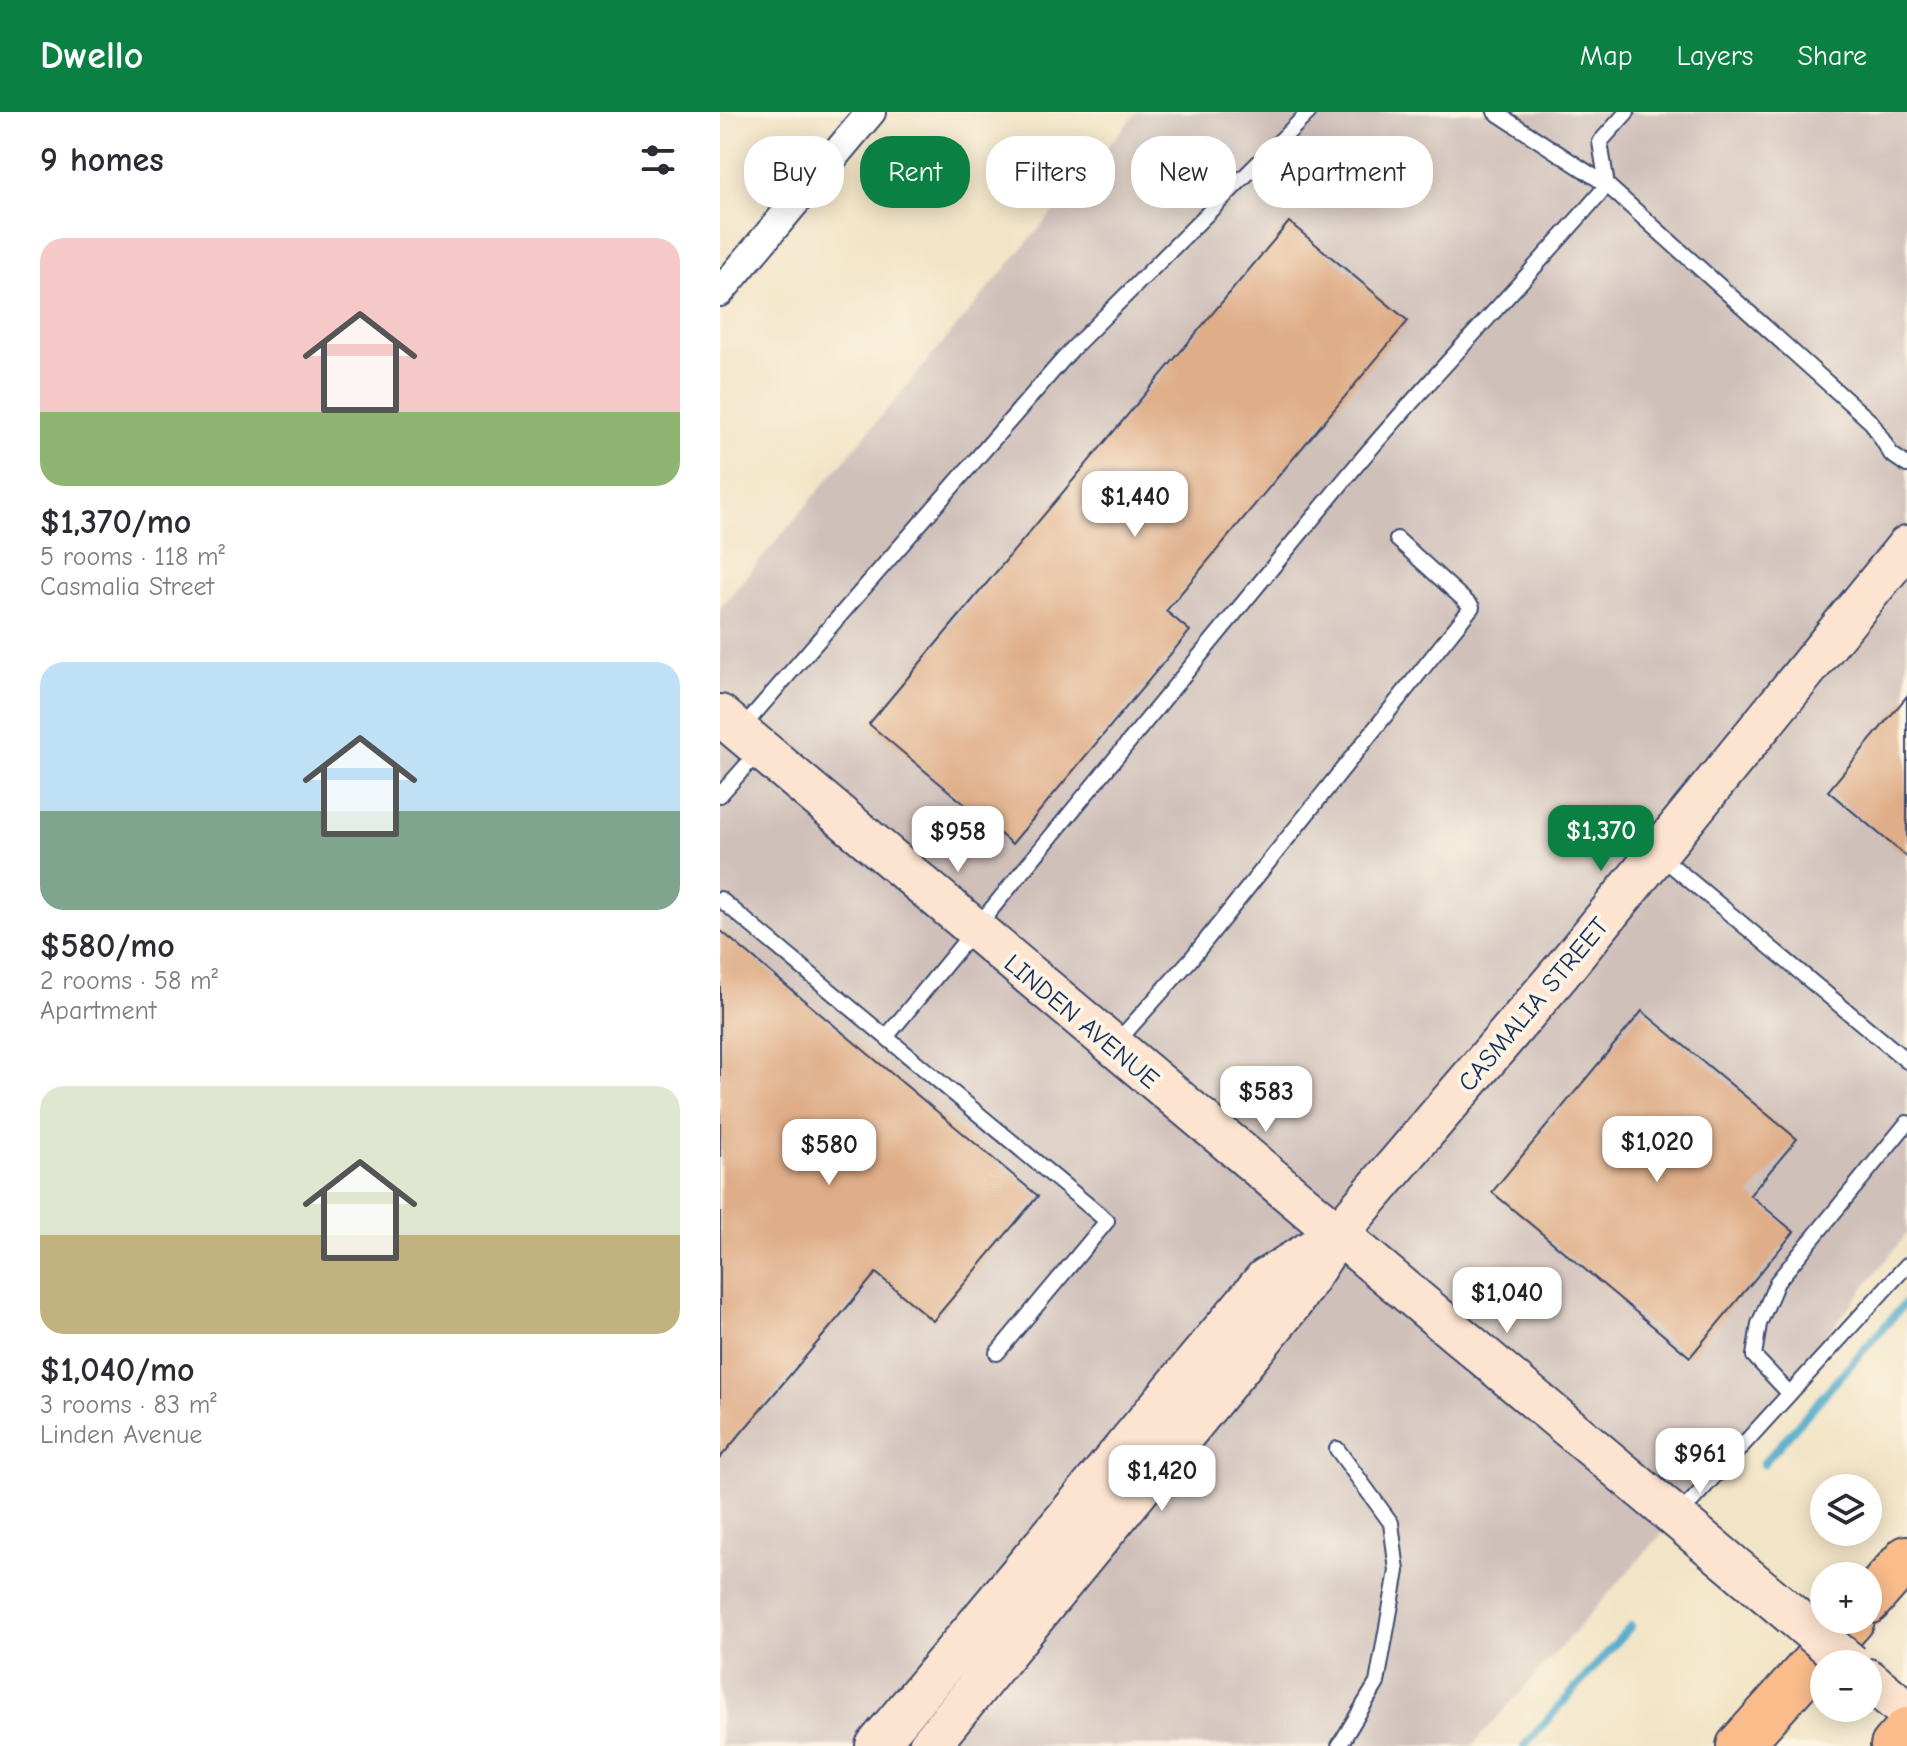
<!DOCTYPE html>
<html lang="en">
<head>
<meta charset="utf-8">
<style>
	:root { --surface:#fff; --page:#f2f2f3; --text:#2b2b33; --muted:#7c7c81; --accent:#0b8043 }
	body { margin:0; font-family:"Comic Neue",sans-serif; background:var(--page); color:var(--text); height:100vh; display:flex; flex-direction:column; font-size:30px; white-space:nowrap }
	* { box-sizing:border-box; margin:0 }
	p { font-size:26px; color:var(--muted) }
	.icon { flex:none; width:44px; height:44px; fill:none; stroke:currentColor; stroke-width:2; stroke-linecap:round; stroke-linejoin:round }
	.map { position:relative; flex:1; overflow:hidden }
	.details { display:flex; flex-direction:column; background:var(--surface); width:720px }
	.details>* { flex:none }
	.banner { position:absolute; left:24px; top:24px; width:760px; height:72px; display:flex; gap:16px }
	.buttons { position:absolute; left:1090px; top:1362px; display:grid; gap:16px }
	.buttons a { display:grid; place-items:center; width:72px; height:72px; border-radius:50%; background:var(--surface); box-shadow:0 4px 20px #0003; font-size:40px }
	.price { position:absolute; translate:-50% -68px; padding:0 18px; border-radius:16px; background:#fff; color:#222; font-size:26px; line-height:52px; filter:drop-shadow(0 2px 4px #0008) }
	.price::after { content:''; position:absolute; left:50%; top:48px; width:24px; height:18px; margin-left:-12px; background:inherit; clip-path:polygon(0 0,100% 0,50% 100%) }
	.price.selected { background:var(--accent); color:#fff }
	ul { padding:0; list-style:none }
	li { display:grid; align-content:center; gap:16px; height:424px; padding:0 40px }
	li span { display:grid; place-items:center; height:248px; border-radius:24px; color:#555 }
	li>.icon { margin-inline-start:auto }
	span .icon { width:144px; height:144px; fill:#fffc; stroke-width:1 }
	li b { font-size:34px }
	h2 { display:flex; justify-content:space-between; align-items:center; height:96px; padding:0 40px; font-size:34px }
	.chip { padding:0 28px; border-radius:32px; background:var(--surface); box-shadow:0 4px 20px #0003; font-size:28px; line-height:72px }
	.chip.selected { background:var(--accent); color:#fff }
	header { display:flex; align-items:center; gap:48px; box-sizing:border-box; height:112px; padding:0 40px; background:var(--accent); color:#fff }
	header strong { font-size:38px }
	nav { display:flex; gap:44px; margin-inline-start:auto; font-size:28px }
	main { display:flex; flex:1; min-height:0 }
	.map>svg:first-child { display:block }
	.industrial { fill:#cfc0ba }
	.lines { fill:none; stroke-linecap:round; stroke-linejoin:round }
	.stream { stroke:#4ba9ca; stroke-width:8 }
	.building { fill:#dfad88 }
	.lane-casing { stroke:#3b4a6e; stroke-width:18 }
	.street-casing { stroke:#3b4a6e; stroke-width:32 }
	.secondary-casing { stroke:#3b4a6e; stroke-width:44 }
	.highway-casing { stroke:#3b4a6e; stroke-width:48 }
	.lane { stroke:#fff; stroke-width:14 }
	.street { stroke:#fff; stroke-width:28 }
	.secondary { stroke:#fde4d0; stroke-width:40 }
	.highway { stroke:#f9bc8a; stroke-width:44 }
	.secondary-bridge-casing { stroke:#3b4a6e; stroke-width:44; stroke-linecap:butt }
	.secondary-bridge { stroke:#fde4d0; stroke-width:40 }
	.labels { text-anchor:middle; stroke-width:8; stroke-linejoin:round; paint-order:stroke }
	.street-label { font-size:26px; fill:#1b2f5e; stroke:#fcf5e5 }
</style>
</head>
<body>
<header>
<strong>Dwello</strong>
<nav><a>Map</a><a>Layers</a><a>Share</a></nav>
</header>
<main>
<section class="details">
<h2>9 homes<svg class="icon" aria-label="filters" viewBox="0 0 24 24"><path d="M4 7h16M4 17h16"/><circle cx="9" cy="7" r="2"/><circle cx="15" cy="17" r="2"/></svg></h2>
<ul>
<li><span style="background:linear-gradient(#f6c9c9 70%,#8fb573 0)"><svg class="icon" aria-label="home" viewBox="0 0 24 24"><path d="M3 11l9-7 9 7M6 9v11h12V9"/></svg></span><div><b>$1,370/mo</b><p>5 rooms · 118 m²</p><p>Casmalia Street</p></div></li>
<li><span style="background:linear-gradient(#bfe0f5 60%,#7fa58c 0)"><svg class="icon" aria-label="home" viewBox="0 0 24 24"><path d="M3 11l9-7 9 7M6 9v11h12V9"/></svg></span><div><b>$580/mo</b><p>2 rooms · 58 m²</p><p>Apartment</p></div></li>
<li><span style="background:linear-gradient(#dfe7d0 60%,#c2b280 0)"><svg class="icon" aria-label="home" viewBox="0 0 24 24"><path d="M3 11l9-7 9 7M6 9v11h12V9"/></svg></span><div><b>$1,040/mo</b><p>3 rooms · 83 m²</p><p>Linden Avenue</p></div></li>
</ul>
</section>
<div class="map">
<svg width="1187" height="1634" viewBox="0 0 1187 1634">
	<rect width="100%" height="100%" fill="#fcf5e5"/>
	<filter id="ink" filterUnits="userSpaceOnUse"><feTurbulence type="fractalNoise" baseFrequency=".0125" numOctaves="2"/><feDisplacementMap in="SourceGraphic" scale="16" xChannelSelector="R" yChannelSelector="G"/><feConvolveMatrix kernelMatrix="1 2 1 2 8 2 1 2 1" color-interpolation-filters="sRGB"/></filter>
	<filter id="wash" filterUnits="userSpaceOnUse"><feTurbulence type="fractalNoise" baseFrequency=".006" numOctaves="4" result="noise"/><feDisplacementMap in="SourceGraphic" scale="32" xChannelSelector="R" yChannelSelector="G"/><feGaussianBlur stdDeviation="1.8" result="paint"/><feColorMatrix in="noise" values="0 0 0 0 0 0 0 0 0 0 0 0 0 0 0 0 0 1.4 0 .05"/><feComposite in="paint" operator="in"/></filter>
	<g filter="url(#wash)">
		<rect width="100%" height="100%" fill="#f2e4c6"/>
		<path class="industrial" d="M417 0H1187V1121L1016 1339 752 1634H0V496Z"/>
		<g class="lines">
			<path class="stream" d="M1043 1352 1187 1189
				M804 1634 911 1514"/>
		</g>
		<g id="blocks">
			<path class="building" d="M569 110 688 209 446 499 470 519 292 732 149 612Z
				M1187 584V745L1108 679Z
				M0 818 318 1084 213 1209 156 1161 0 1346Z
				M922 899 1077 1027 1030 1083 1074 1120 970 1245 772 1080Z"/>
		</g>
	</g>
	<g filter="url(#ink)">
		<use href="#blocks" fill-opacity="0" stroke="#3b4a6e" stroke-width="2"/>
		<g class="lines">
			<g class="lane-casing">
				<path id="lane" d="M775 0 887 73
					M887 73 880 30 907 0
					M22 616 353 236 589 0
					M0 683 39 639
					M938 742 1187 949
					M0 787 387 1109 277 1241
					M167 924 635 355C717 258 805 169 887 73L1152 311 1171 342 1187 353
					M396 931 471 847 752 495 677 427
					M1069 1281 1034 1244 1039 1212 1057 1170 1187 1011
					M617 1337 671 1411 677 1459 657 1571 619 1634
					M959 1403 1187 1153"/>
			</g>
			<g class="street-casing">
				<path id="street" d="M0 180 151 0"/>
			</g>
			<g class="secondary-casing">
				<path id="secondary" d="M0 603 1084 1513
					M1148 1567 1187 1599
					M156 1634 545 1167 607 1129
					M209 1634 572 1191 617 1123 841 860 1187 434"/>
			</g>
			<g class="highway-casing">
				<path id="highway" d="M1148 1490 1187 1446
					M1019 1634 1132 1508
					M1173 1634 1187 1618"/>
			</g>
			<use href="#lane" class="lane"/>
			<use href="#street" class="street"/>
			<use href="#secondary" class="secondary"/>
			<use href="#highway" class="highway"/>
			<g class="secondary-bridge-casing">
				<path id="secondary-bridge" d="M1084 1513 1131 1552"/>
			</g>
			<use href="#secondary-bridge" class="secondary-bridge"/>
		</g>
	</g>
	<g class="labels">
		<g class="street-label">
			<text transform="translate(813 892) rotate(-50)" y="9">CASMALIA STREET</text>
			<text transform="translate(362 909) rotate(40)" y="9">LINDEN AVENUE</text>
		</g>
	</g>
</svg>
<div class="buttons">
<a><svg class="icon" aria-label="layers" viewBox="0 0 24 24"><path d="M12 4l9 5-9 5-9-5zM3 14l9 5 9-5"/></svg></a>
<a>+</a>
<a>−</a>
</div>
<b class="price" style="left:415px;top:427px">$1,440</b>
<b class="price selected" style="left:881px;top:761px">$1,370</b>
<b class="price" style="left:238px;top:762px">$958</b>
<b class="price" style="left:546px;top:1022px">$583</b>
<b class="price" style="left:937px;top:1072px">$1,020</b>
<b class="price" style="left:109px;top:1075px">$580</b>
<b class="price" style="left:787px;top:1223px">$1,040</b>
<b class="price" style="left:980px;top:1384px">$961</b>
<b class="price" style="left:442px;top:1401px">$1,420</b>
<div class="banner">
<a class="chip">Buy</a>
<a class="chip selected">Rent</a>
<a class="chip">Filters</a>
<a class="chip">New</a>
<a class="chip">Apartment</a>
</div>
</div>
</main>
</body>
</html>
